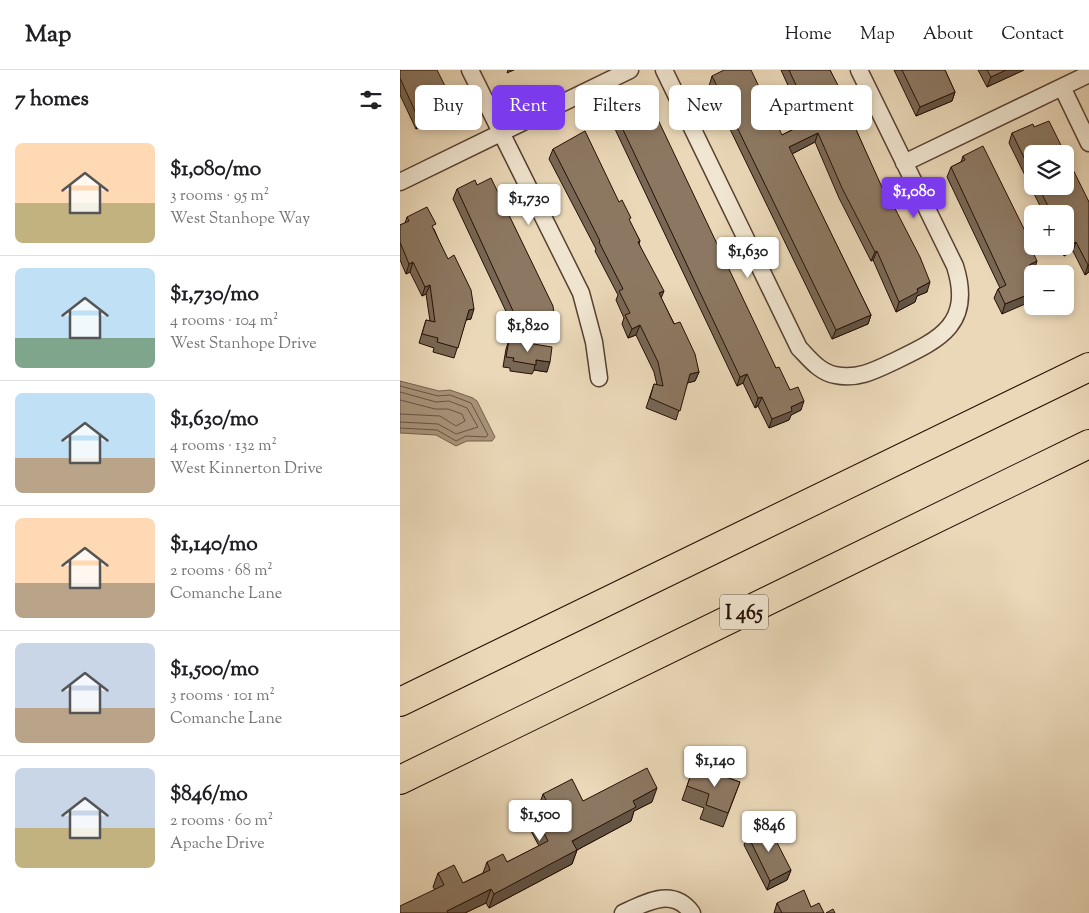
<!DOCTYPE html>
<html lang="en">
<head>
<meta charset="utf-8">
<style>
	:root { --surface:#fff; --page:#f6f6f6; --text:#202124; --muted:#757577; --line:#e0e0e0; --accent:#7c3aed }
	body { margin:0; font-family:"Sorts Mill Goudy",serif; background:var(--page); color:var(--text); height:100vh; display:flex; flex-direction:column; font-size:19px; white-space:nowrap }
	* { box-sizing:border-box; margin:0 }
	p { font-size:16px; color:var(--muted) }
	.icon { flex:none; width:28px; height:28px; fill:none; stroke:currentColor; stroke-width:2; stroke-linecap:round; stroke-linejoin:round }
	.map { position:relative; flex:1; overflow:hidden }
	.panel { display:flex; flex-direction:column; background:var(--surface); width:400px }
	.panel>* { flex:none }
	.guide { position:absolute; left:15px; top:15px; width:475px; height:45px; display:flex; gap:10px }
	.fabs { position:absolute; left:624px; top:75px; display:grid; gap:10px }
	.fabs a { display:grid; place-items:center; width:50px; height:50px; border-radius:8px; background:var(--surface); box-shadow:0 2px 8px #0003; font-size:25px }
	.price { position:absolute; translate:-50% -42px; padding:0 11px; border-radius:5px; background:#fff; color:#222; font-size:16px; line-height:32px; filter:drop-shadow(0 1px 2px #0008) }
	.price::after { content:''; position:absolute; left:50%; top:30px; width:15px; height:11px; margin-left:-8px; background:inherit; clip-path:polygon(0 0,100% 0,50% 100%) }
	.price.selected { background:var(--accent); color:#fff }
	ul { padding:0; list-style:none }
	li { display:flex; align-items:center; gap:15px; height:125px; padding:0 15px }
	li+li { border-top:1px solid var(--line) }
	li span { display:grid; place-items:center; flex:none; width:140px; height:100px; border-radius:8px; color:#555 }
	li>.icon { margin-inline-start:auto }
	span .icon { width:60px; height:60px; fill:#fffc; stroke-width:1 }
	li b { font-size:21px }
	h2 { display:flex; justify-content:space-between; align-items:center; height:60px; padding:0 15px; font-size:21px }
	.chip { padding:0 18px; border-radius:8px; background:var(--surface); box-shadow:0 2px 8px #0003; font-size:18px; line-height:45px }
	.chip.selected { background:var(--accent); color:#fff }
	header { display:flex; align-items:center; gap:30px; box-sizing:border-box; height:70px; padding:0 25px; background:var(--surface); border-bottom:1px solid var(--line) }
	header strong { font-size:24px }
	nav { display:flex; gap:28px; margin-inline-start:auto; font-size:18px }
	main { display:flex; flex:1; min-height:0 }
	.map>svg:first-child { display:block }
	.water { fill:#a8947b; stroke:#745f4c }
	.lines { fill:none; stroke-linecap:round; stroke-linejoin:round }
	.shore { stroke:#685240; stroke-width:1 }
	.street-casing { stroke:#584132; stroke-width:19 }
	.highway-casing { stroke:#270f05; stroke-width:30 }
	.street { stroke:#f1e6d1; stroke-width:16 }
	.highway { stroke:#ead8b8; stroke-width:28 }
	.wall { fill:#786754; stroke:#270f05; fill-rule:evenodd }
	.shaded-wall { fill:#625445; stroke:#270f05 }
	.building { fill:#8c7862; stroke:#270f05 }
	.labels { text-anchor:middle; stroke-width:4.5; stroke-linejoin:round; paint-order:stroke }
	.shield { fill:#f1e6d1; stroke:#645042; stroke-width:1 }
	.shield-label { font-size:20px; font-weight:bold; fill:#270f05 }
</style>
</head>
<body>
<header>
<strong>Map</strong>
<nav><a>Home</a><a>Map</a><a>About</a><a>Contact</a></nav>
</header>
<main>
<section class="panel">
<h2>7 homes<svg class="icon" aria-label="filters" viewBox="0 0 24 24"><path d="M4 7h16M4 17h16"/><circle cx="9" cy="7" r="2"/><circle cx="15" cy="17" r="2"/></svg></h2>
<ul>
<li><span style="background:linear-gradient(#ffd9b3 60%,#c2b280 0)"><svg class="icon" aria-label="home" viewBox="0 0 24 24"><path d="M3 11l9-7 9 7M6 9v11h12V9"/></svg></span><div><b>$1,080/mo</b><p>3 rooms · 95 m²</p><p>West Stanhope Way</p></div></li>
<li><span style="background:linear-gradient(#bfe0f5 70%,#7fa58c 0)"><svg class="icon" aria-label="home" viewBox="0 0 24 24"><path d="M3 11l9-7 9 7M6 9v11h12V9"/></svg></span><div><b>$1,730/mo</b><p>4 rooms · 104 m²</p><p>West Stanhope Drive</p></div></li>
<li><span style="background:linear-gradient(#bfe0f5 65%,#b9a48a 0)"><svg class="icon" aria-label="home" viewBox="0 0 24 24"><path d="M3 11l9-7 9 7M6 9v11h12V9"/></svg></span><div><b>$1,630/mo</b><p>4 rooms · 132 m²</p><p>West Kinnerton Drive</p></div></li>
<li><span style="background:linear-gradient(#ffd9b3 65%,#b9a48a 0)"><svg class="icon" aria-label="home" viewBox="0 0 24 24"><path d="M3 11l9-7 9 7M6 9v11h12V9"/></svg></span><div><b>$1,140/mo</b><p>2 rooms · 68 m²</p><p>Comanche Lane</p></div></li>
<li><span style="background:linear-gradient(#c9d6e8 65%,#b9a48a 0)"><svg class="icon" aria-label="home" viewBox="0 0 24 24"><path d="M3 11l9-7 9 7M6 9v11h12V9"/></svg></span><div><b>$1,500/mo</b><p>3 rooms · 101 m²</p><p>Comanche Lane</p></div></li>
<li><span style="background:linear-gradient(#c9d6e8 60%,#c2b280 0)"><svg class="icon" aria-label="home" viewBox="0 0 24 24"><path d="M3 11l9-7 9 7M6 9v11h12V9"/></svg></span><div><b>$846/mo</b><p>2 rooms · 60 m²</p><p>Apache Drive</p></div></li>
</ul>
</section>
<div class="map">
<svg width="689" height="843" viewBox="0 0 689 843">
	<rect width="100%" height="100%" fill="#ead8b8"/>
	<filter id="stains"><feTurbulence type="fractalNoise" baseFrequency=".004" numOctaves="4"/><feColorMatrix values="0 0 0 0 .2 0 0 0 0 .09 0 0 0 0 .02 0 0 0 .5 -.17"/></filter>
	<radialGradient id="worn" r=".72"><stop offset=".6" stop-color="#630" stop-opacity="0"/><stop offset="1" stop-color="#630" stop-opacity=".3"/></radialGradient>
	<path class="water" d="M0 311 39 321 50 320 73 328 77 331 95 367 92 371H67L56 376 36 365 0 363Z"/>
	<g class="lines">
		<path class="shore" d="M0 316 38 326 50 325 71 333 88 365 86 367 66 366 56 371 37 360 0 358
			M0 322 36 332 49 331 67 338 78 357 56 364 38 354 0 352
			M0 330 35 339H48L62 344 65 351 56 356 40 346 0 344"/>
		<g class="street-casing">
			<path id="street" d="M70 0 181 223 194 272 199 308
				M264 0 399 278C409 288 419 302 435 305 458 310 476 300 497 290 541 269 573 253 555 196L459 0
				M662 17 689 73
				M504 93 689 4
				M0 112 230 0
				M223 843C247 832 273 817 292 843"/>
		</g>
		<g class="highway-casing">
			<path id="highway" d="M0 632 689 297
				M0 710 689 374"/>
		</g>
		<use href="#street" class="street"/>
		<use href="#highway" class="highway"/>
	</g>
	<path class="wall" d="M0 0 53 32 49 41 16 59 0 25Z
		M381 0H430L527 222 517 226 515 232 496 242 473 190 471 191 439 128 415 72 392 84 471 245 468 254 432 269 309 16 312 6 382 65 405 53Z
		M494 0H545L555 22 552 31 516 46Z
		M578 0H624L587 17Z
		M217 47 390 320 401 340 391 345 389 350 369 358 358 336 355 338 343 313 337 316 214 57Z
		M634 57 689 132V202L685 205 673 181 664 186 660 176H665V144H644L609 73 612 63ZM632 84 665 116H632Z
		M153 79 219 132 240 171 239 174 261 228 299 302 295 311 287 313 276 350 246 338 254 314 257 315 254 302 236 265 228 268 222 254 224 248 216 230 218 225 195 181 196 179 149 89Z
		M563 86 627 170 634 201 632 202 602 244 594 228 598 219 600 218 547 107 551 97 561 92Z
		M57 119 152 263 113 269 111 252 53 129Z
		M7 147 34 159 71 249 66 250 54 288 33 282 34 278 19 273 26 250 30 251 26 224 22 226 10 202 6 204 0 190V155L5 153Z
		M109 270 147 302 134 300 132 304 110 301V298L103 297 106 279Z
		M294 696 340 712 323 757 300 749 304 738 282 730Z
		M143 724 183 731 252 732 234 741 231 751 177 780 172 794 89 838 86 833 65 843H0L35 820 33 817 38 803 63 813 83 803 87 792H107L139 776 131 761 136 747 141 745 138 738Z
		M348 766 391 800 387 810 367 820 344 775Z
		M377 833 411 837 424 843H374Z"/>
	<path class="shaded-wall" d="M108 0H114L107 3Z
		M606 0H624L587 17 591 7Z
		M555 22 552 31 516 46 520 37Z
		M53 32 49 41 16 59 19 50Z
		M418 63 415 72 386 87 389 77Z
		M676 172 673 181 664 186 668 176Z
		M477 181 473 190 471 191 475 182Z
		M637 191 634 201 625 205 629 195Z
		M13 192 10 202 6 204 9 194Z
		M688 195H689V202L685 205Z
		M530 212 527 222 517 226 515 232 496 242 499 232 517 219Z
		M30 215 26 224 22 226 25 217Z
		M264 221 260 231 259 223Z
		M632 223V231L602 244 605 234Z
		M74 239 71 249 65 250 69 240Z
		M471 245 468 254 432 269 436 260Z
		M155 254 152 263 113 269 117 259Z
		M240 255 236 265 228 268 232 259Z
		M136 290 150 292 147 302 134 300Z
		M299 302 295 311 287 313 290 304Z
		M347 304 343 313 337 316 340 307Z
		M362 327 358 336 355 338 358 328Z
		M404 331 401 340 391 345 389 350 369 358 372 349 391 337Z
		M257 718 252 732 234 741 231 751 177 780 172 794 89 838 94 824 233 731Z
		M391 800 387 810 367 820 370 811Z
		M91 819 86 833 65 843H46L47 841Z"/>
	<path class="building" d="M0 0H37L53 32 19 50 0 8Z
		M324 0H351L382 65 412 50 389 0H430L440 19 438 20 486 126 488 125 520 187 530 212 517 219 518 222 499 232 477 181 475 182 442 118 418 63 389 77 471 245 436 260 312 6Z
		M502 0H545L555 22 520 37Z
		M587 0H606L591 7Z
		M251 35 376 298 379 297 390 320 398 317 404 331 391 337 392 341 372 349 362 327 358 328 347 304 340 307 217 47Z
		M649 51 689 132V195H688L676 172 668 176 665 170V144H652L638 116H665V84H632V104L612 63 633 54 634 57Z
		M185 61 219 132 222 130 231 148 229 149 240 171 238 172 264 221 259 223 274 254 280 252 295 284 299 302 290 304 280 341 250 328 254 314 263 316 258 292 240 255 232 259 225 245 230 243 219 221 223 219 199 172 200 171 153 79Z
		M583 76 628 167 626 168 637 191 629 195 633 204 632 223 605 234 598 219 606 215 551 97 565 90 563 86Z
		M91 108 153 236 155 254 117 259 114 243 57 119 75 110 77 115Z
		M27 137 36 154 32 156 48 189 54 185 71 220 74 239 69 240 58 278 37 272 38 268 22 264 26 250 35 252 30 215 25 217 13 192 9 194 0 172V155L9 151 7 147Z
		M109 270 152 277 150 292 136 290V295L113 291 114 288 106 287Z
		M294 696 340 712 328 743 306 735 309 724 287 716Z
		M247 698 257 718 233 731 236 737 172 771 177 780 94 824 91 819 47 841 48 843H0V836L44 815 38 803 54 795 63 813 90 800 87 792 103 784 107 792 148 771 136 747 151 740 143 724 172 709 183 731Z
		M368 755 391 800 370 811 348 766Z
		M404 820 411 837 419 833 424 843H382L377 833Z
		M433 839 435 843H426Z"/>
	<g class="labels">
		<rect class="shield" x="320" y="524.5" width="48" height="35" rx="4"/>
		<g class="shield-label">
			<text x="344" y="549">I 465</text>
		</g>
	</g>
	<rect width="100%" height="100%" filter="url(#stains)"/>
	<rect width="100%" height="100%" fill="url(#worn)"/>
</svg>
<div class="fabs">
<a><svg class="icon" aria-label="layers" viewBox="0 0 24 24"><path d="M12 4l9 5-9 5-9-5zM3 14l9 5 9-5"/></svg></a>
<a>+</a>
<a>−</a>
</div>
<b class="price selected" style="left:514px;top:149px">$1,080</b>
<b class="price" style="left:129px;top:156px">$1,730</b>
<b class="price" style="left:348px;top:209px">$1,630</b>
<b class="price" style="left:128px;top:283px">$1,820</b>
<b class="price" style="left:315px;top:718px">$1,140</b>
<b class="price" style="left:140px;top:772px">$1,500</b>
<b class="price" style="left:369px;top:783px">$846</b>
<div class="guide">
<a class="chip">Buy</a>
<a class="chip selected">Rent</a>
<a class="chip">Filters</a>
<a class="chip">New</a>
<a class="chip">Apartment</a>
</div>
</div>
</main>
</body>
</html>
